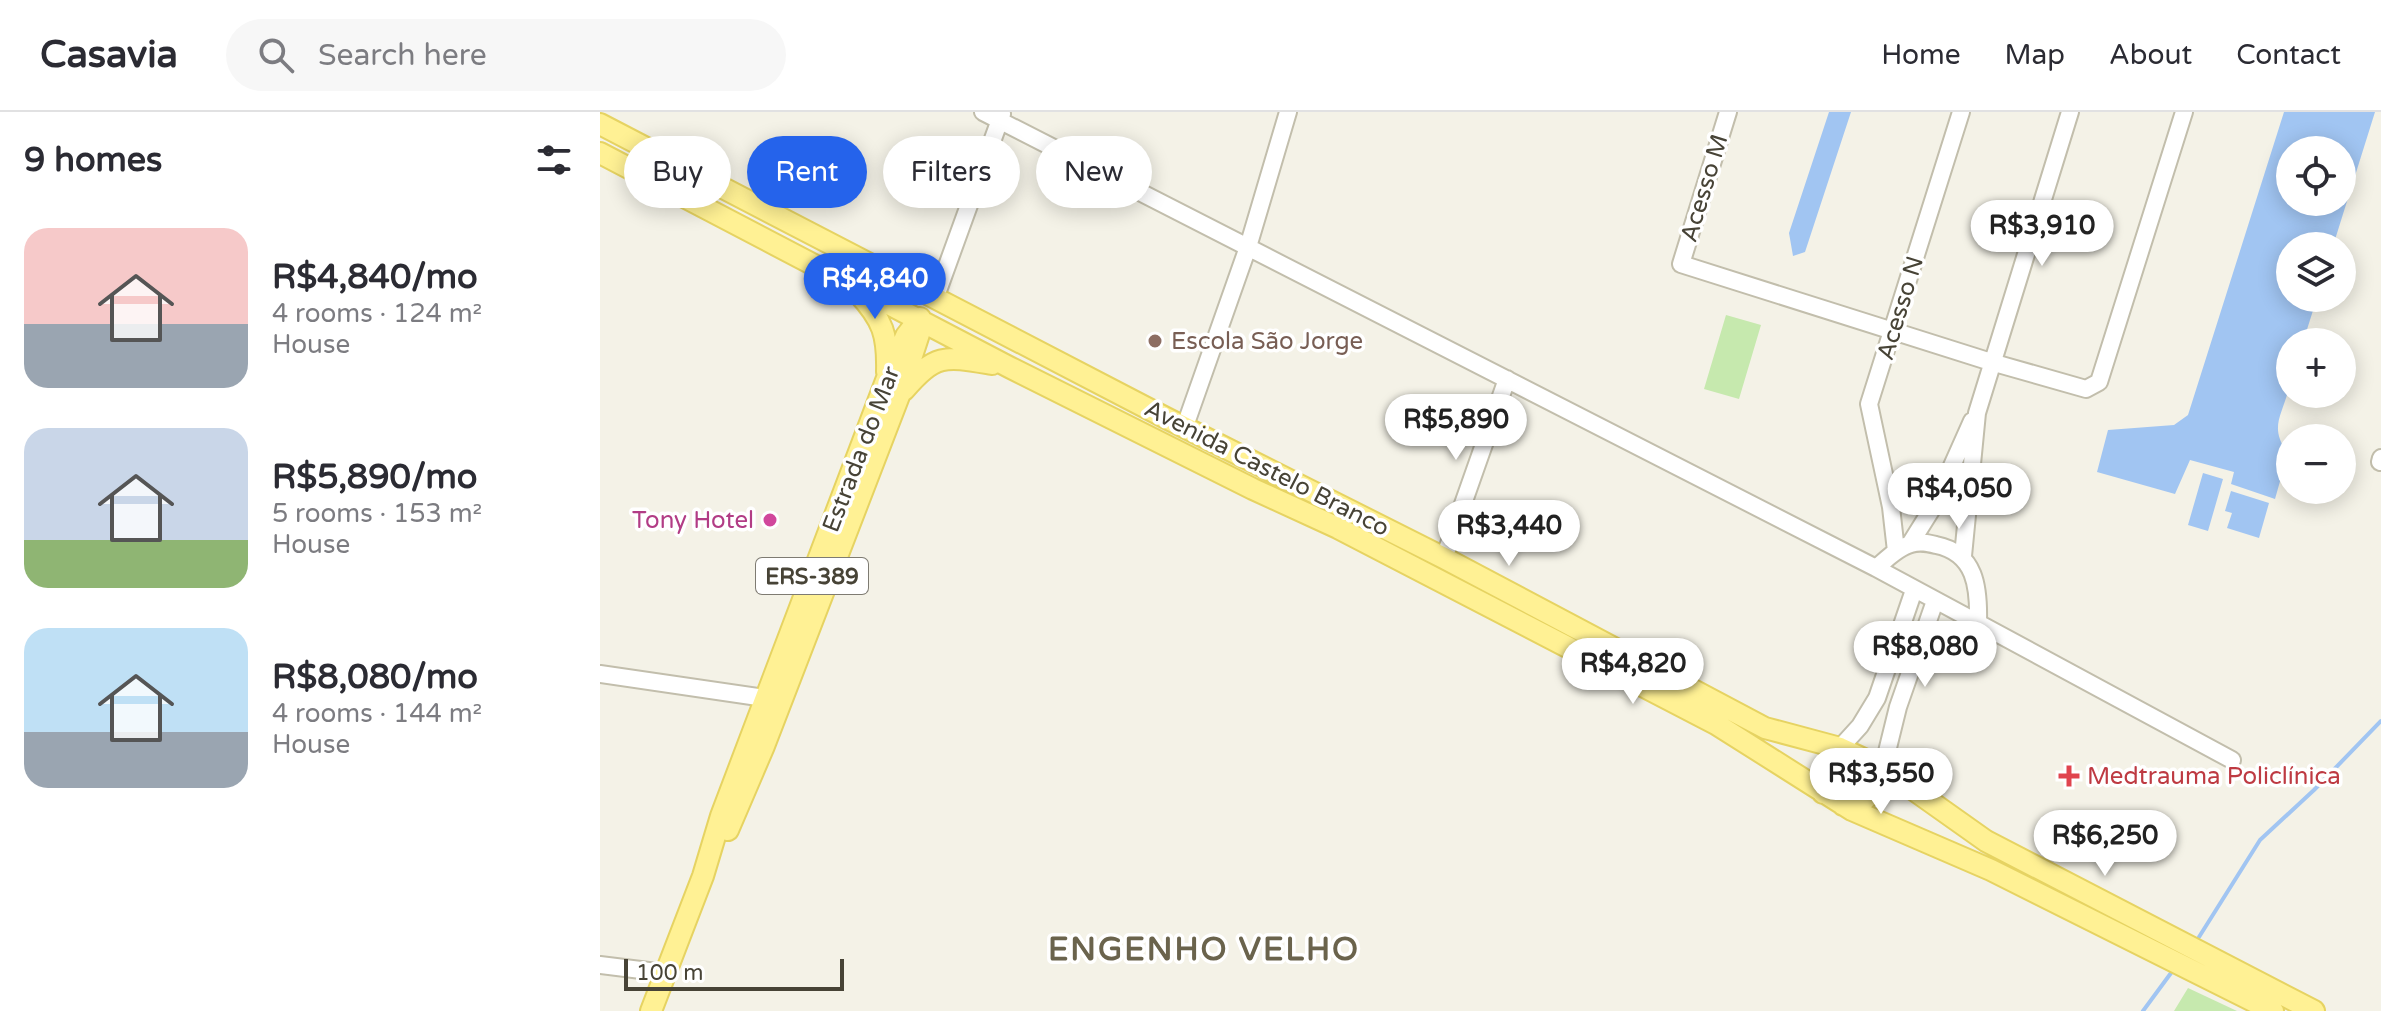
<!DOCTYPE html>
<html lang="en">
<head>
<meta charset="utf-8">
<style>
	:root { --surface:#fff; --page:#f7f7f7; --text:#2b2b33; --muted:#7c7c81; --line:#e1e1e2; --accent:#2563eb }
	body { margin:0; font-family:"Varela Round",sans-serif; background:var(--page); color:var(--text); height:100vh; display:flex; flex-direction:column; font-size:30px; white-space:nowrap }
	* { box-sizing:border-box; margin:0 }
	p { font-size:26px; color:var(--muted) }
	.icon { flex:none; width:44px; height:44px; fill:none; stroke:currentColor; stroke-width:2; stroke-linecap:round; stroke-linejoin:round }
	.map { position:relative; flex:1; overflow:hidden }
	.sheet { display:flex; flex-direction:column; background:var(--surface); width:600px }
	.sheet>* { flex:none }
	.top-card { position:absolute; left:24px; top:24px; width:760px; height:72px; display:flex; gap:16px }
	.buttons { position:absolute; left:1676px; top:24px; display:grid; gap:16px }
	.buttons a { display:grid; place-items:center; width:80px; height:80px; border-radius:50%; background:var(--surface); box-shadow:0 4px 20px #0003; font-size:40px }
	.scale { position:absolute; left:24px; bottom:20px; width:220px; box-sizing:border-box; padding-left:8px; border:4px solid #474336; border-top:0; font-size:22px; line-height:28px; white-space:nowrap; color:#474336; -webkit-text-stroke:6px #fff; paint-order:stroke }
	.price { position:absolute; translate:-50% -68px; padding:0 18px; border-radius:28px; background:#fff; color:#222; font-size:26px; line-height:52px; filter:drop-shadow(0 2px 4px #0008) }
	.price::after { content:''; position:absolute; left:50%; top:48px; width:24px; height:18px; margin-left:-12px; background:inherit; clip-path:polygon(0 0,100% 0,50% 100%) }
	.price.selected { background:var(--accent); color:#fff }
	ul { padding:0; list-style:none }
	li { display:flex; align-items:center; gap:24px; height:200px; padding:0 24px }
	li span { display:grid; place-items:center; flex:none; width:224px; height:160px; border-radius:24px; color:#555 }
	li>.icon { margin-inline-start:auto }
	span .icon { width:96px; height:96px; fill:#fffc; stroke-width:1 }
	li b { font-size:34px }
	h2 { display:flex; justify-content:space-between; align-items:center; height:96px; padding:0 24px; font-size:34px }
	.pill { padding:0 28px; border-radius:36px; background:var(--surface); box-shadow:0 4px 20px #0003; font-size:28px; line-height:72px }
	.pill.selected { background:var(--accent); color:#fff }
	header { display:flex; align-items:center; gap:48px; box-sizing:border-box; height:112px; padding:0 40px; background:var(--surface); border-bottom:2px solid var(--line) }
	header strong { font-size:38px }
	nav { display:flex; gap:44px; margin-inline-start:auto; font-size:28px }
	.search { width:560px; height:72px; background:var(--page); display:flex; align-items:center; gap:20px; box-sizing:border-box; padding:0 28px; border-radius:44px; color:var(--muted); font-size:30px }
	main { display:flex; flex:1; min-height:0 }
	.map>svg:first-child { display:block }
	.green { fill:#c6e9ae }
	.water { fill:#a1c5f2; fill-rule:evenodd }
	.lines { fill:none; stroke-linecap:round; stroke-linejoin:round }
	.stream { stroke:#a1c5f2; stroke-width:4 }
	.minor-casing { stroke:#c2beac; stroke-width:20 }
	.major-casing { stroke:#e6d362; stroke-width:24 }
	.minor { stroke:#fff; stroke-width:16 }
	.major { stroke:#fff194; stroke-width:20 }
	.education-dot { fill:#8d6e63; stroke:#fff; stroke-width:3 }
	.hotel-dot { fill:#d1479c; stroke:#fff; stroke-width:3 }
	.health-dot { fill:#e0444e; stroke:#fff; stroke-width:3 }
	.labels { text-anchor:middle; stroke-width:7; stroke-linejoin:round; paint-order:stroke }
	.shield { fill:#fff; stroke:#7e7b72; stroke-width:2 }
	.shield-label { font-size:22px; font-weight:bold; fill:#474336 }
	.street-label { font-size:24px; fill:#474336; stroke:#fff }
	.education-label { font-size:24px; fill:#785e54; stroke:#fff; text-anchor:start }
	.hotel-label { font-size:24px; fill:#b23c85; stroke:#fff; text-anchor:end }
	.health-label { font-size:24px; fill:#be3a42; stroke:#fff; text-anchor:start }
	.district-label { font-size:32px; font-weight:bold; letter-spacing:2px; fill:#6a634c; stroke:#fff }
</style>
</head>
<body>
<header>
<strong>Casavia</strong>
<div class="search"><svg class="icon" aria-label="search" viewBox="0 0 24 24"><circle cx="10" cy="10" r="6"/><path d="M15 15l6 6"/></svg>Search here</div>
<nav><a>Home</a><a>Map</a><a>About</a><a>Contact</a></nav>
</header>
<main>
<section class="sheet">
<h2>9 homes<svg class="icon" aria-label="filters" viewBox="0 0 24 24"><path d="M4 7h16M4 17h16"/><circle cx="9" cy="7" r="2"/><circle cx="15" cy="17" r="2"/></svg></h2>
<ul>
<li><span style="background:linear-gradient(#f6c9c9 60%,#9aa5b1 0)"><svg class="icon" aria-label="home" viewBox="0 0 24 24"><path d="M3 11l9-7 9 7M6 9v11h12V9"/></svg></span><div><b>R$4,840/mo</b><p>4 rooms · 124 m²</p><p>House</p></div></li>
<li><span style="background:linear-gradient(#c9d6e8 70%,#8fb573 0)"><svg class="icon" aria-label="home" viewBox="0 0 24 24"><path d="M3 11l9-7 9 7M6 9v11h12V9"/></svg></span><div><b>R$5,890/mo</b><p>5 rooms · 153 m²</p><p>House</p></div></li>
<li><span style="background:linear-gradient(#bfe0f5 65%,#9aa5b1 0)"><svg class="icon" aria-label="home" viewBox="0 0 24 24"><path d="M3 11l9-7 9 7M6 9v11h12V9"/></svg></span><div><b>R$8,080/mo</b><p>4 rooms · 144 m²</p><p>House</p></div></li>
</ul>
</section>
<div class="map">
<svg width="1781" height="899" viewBox="0 0 1781 899">
	<rect width="100%" height="100%" fill="#f4f2e7"/>
	<path class="green" d="M1126 203 1161 213 1139 287 1104 277Z
		M1588 876 1637 899H1574Z"/>
	<path class="water" d="M1229 0H1251L1205 140 1193 144 1189 121Z
		M1684 0H1775L1733 134H1690V186H1717L1703 230H1690C1690 244 1692 261 1689 275 1683 303 1668 315 1688 341L1675 387 1631 372 1634 360 1590 348 1575 382 1497 360 1508 318 1574 313 1588 303ZM1742 38V90H1690V38Z
		M1603 361 1623 367 1608 419 1588 413Z
		M1631 379 1669 391 1659 426 1627 416 1632 401 1625 399Z"/>
	<g class="lines">
		<path class="stream" d="M1599 825 1660 728 1714 678 1781 609
			M1543 899 1571 861"/>
		<g class="minor-casing">
			<path id="minor" d="M383 0 1276 456 1632 648
				M1128 0 1081 152 1391 250 1486 277 1499 270 1584 0
				M335 187 402 2
				M585 314 648 135 688 0
				M1780 350 1781 346
				M1310 432 1335 392 1372 309
				M1296 439 1291 395 1269 292 1361 0
				M1363 444 1377 301 1470 0
				M844 446 907 267
				M1276 456C1286 448 1298 435 1311 432 1320 429 1328 431 1336 433 1376 441 1379 476 1378 511
				M0 562 165 586
				M1240 636 1260 614 1277 586 1314 478
				M1283 656 1298 595 1335 489
				M0 853 65 861"/>
		</g>
		<g class="major-casing">
			<path id="major" d="M0 12 566 306 844 446 1165 616 1240 636 1283 656 1386 729 1714 899
				M0 41 409 255 653 377 738 416 1116 612 1252 698 1391 758 1673 899
				M258 181C283 208 288 223 287 260
				M304 278C336 241 345 244 392 252
				M1223 681C1217 661 1227 649 1240 636
				M1243 693C1267 697 1275 675 1283 656
				M128 718 164 634 299 284 319 222
				M51 899 103 764 121 704 287 266 306 224 320 206"/>
		</g>
		<use href="#minor" class="minor"/>
		<use href="#major" class="major"/>
	</g>
	<circle class="education-dot" cx="555" cy="229" r="8"/>
	<circle class="hotel-dot" cx="170" cy="408" r="8"/>
	<path class="health-dot" d="M1465 652h8v8h8v8h-8v8h-8v-8h-8v-8h8z"/>
	<g class="labels">
		<rect class="shield" x="156" y="446" width="112" height="36" rx="6"/>
		<g class="shield-label">
			<text x="212" y="472">ERS-389</text>
		</g>
		<g class="street-label">
			<text transform="translate(1104 76) rotate(-73)" y="8">Acesso M</text>
			<text transform="translate(1300 196) rotate(-73)" y="8">Acesso N</text>
			<text transform="translate(261 337) rotate(-69)" y="8">Estrada do Mar</text>
			<text transform="translate(667 356) rotate(27)" y="8">Avenida Castelo Branco</text>
		</g>
		<g class="education-label">
			<text x="571" y="237">Escola São Jorge</text>
		</g>
		<g class="hotel-label">
			<text x="154" y="416">Tony Hotel</text>
		</g>
		<g class="health-label">
			<text x="1487" y="672">Medtrauma Policlínica</text>
		</g>
		<g class="district-label">
			<text x="604" y="848">ENGENHO VELHO</text>
		</g>
	</g>
</svg>
<div class="buttons">
<a><svg class="icon" aria-label="locate" viewBox="0 0 24 24"><circle cx="12" cy="12" r="6"/><path d="M12 2v4M12 18v4M2 12h4M18 12h4"/></svg></a>
<a><svg class="icon" aria-label="layers" viewBox="0 0 24 24"><path d="M12 4l9 5-9 5-9-5zM3 14l9 5 9-5"/></svg></a>
<a>+</a>
<a>−</a>
</div>
<div class="scale">100 m</div>
<b class="price" style="left:1442px;top:156px">R$3,910</b>
<b class="price selected" style="left:275px;top:209px">R$4,840</b>
<b class="price" style="left:856px;top:350px">R$5,890</b>
<b class="price" style="left:1359px;top:419px">R$4,050</b>
<b class="price" style="left:909px;top:456px">R$3,440</b>
<b class="price" style="left:1325px;top:577px">R$8,080</b>
<b class="price" style="left:1033px;top:594px">R$4,820</b>
<b class="price" style="left:1281px;top:704px">R$3,550</b>
<b class="price" style="left:1505px;top:766px">R$6,250</b>
<div class="top-card">
<a class="pill">Buy</a>
<a class="pill selected">Rent</a>
<a class="pill">Filters</a>
<a class="pill">New</a>
</div>
</div>
</main>
</body>
</html>
